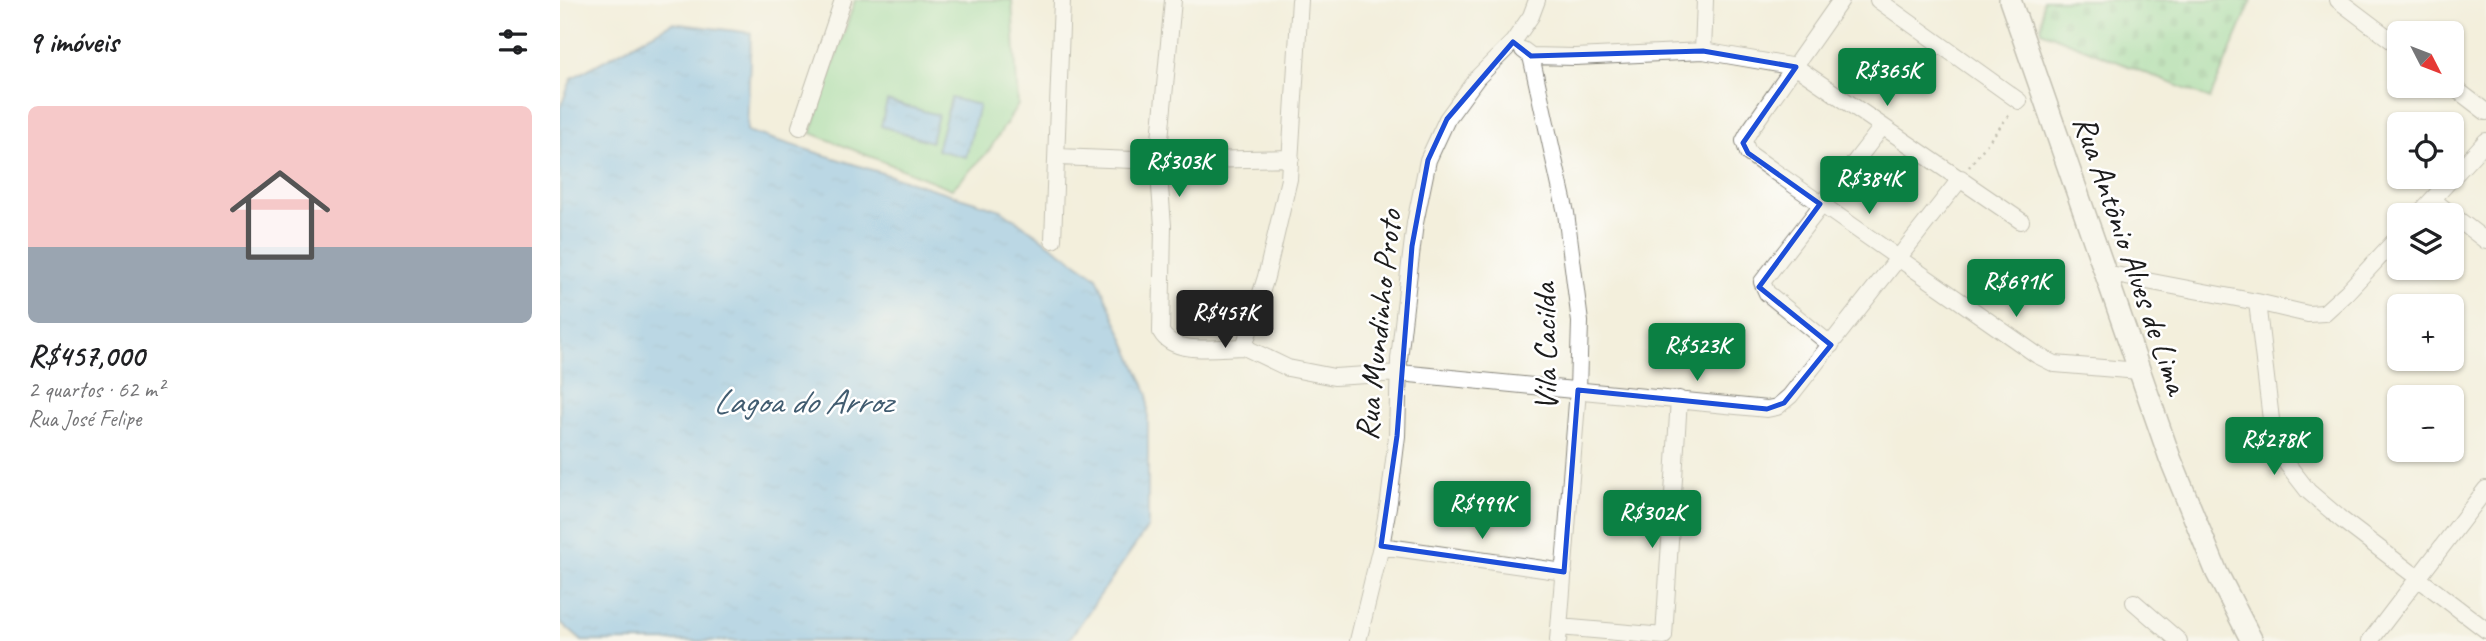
<!DOCTYPE html>
<html lang="pt">
<head>
<meta charset="utf-8">
<style>
	:root { --surface:#fff; --page:#f2f2f2; --text:#202124; --muted:#757577; --line:#e0e0e0; --accent:#0b8043 }
	body { margin:0; font-family:Caveat,sans-serif; background:var(--page); color:var(--text); height:100vh; display:flex; flex-direction:column; font-size:26px; white-space:nowrap }
	* { box-sizing:border-box; margin:0 }
	p { font-size:23px; color:var(--muted) }
	.icon { flex:none; width:38px; height:38px; fill:none; stroke:currentColor; stroke-width:2; stroke-linecap:round; stroke-linejoin:round }
	.map { position:relative; flex:1; overflow:hidden }
	.drawer { display:flex; flex-direction:column; background:var(--surface); width:560px }
	.drawer>* { flex:none }
	.needle { width:46px; rotate:132deg }
	.fabs { position:absolute; left:1827px; top:21px; display:grid; gap:14px }
	.fabs a { display:grid; place-items:center; width:77px; height:77px; border-radius:10px; background:var(--surface); box-shadow:0 2px 5px #0004; font-size:35px }
	.price { position:absolute; translate:-50% -60px; padding:0 16px; border-radius:7px; background:var(--accent); color:#fff; font-size:23px; line-height:46px; filter:drop-shadow(0 2px 4px #0008) }
	.price::after { content:''; position:absolute; left:50%; top:42px; width:21px; height:16px; margin-left:-10px; background:inherit; clip-path:polygon(0 0,100% 0,50% 100%) }
	.price.current { background:#222; color:#fff }
	ul { padding:0; list-style:none }
	li { display:grid; align-content:center; gap:14px; height:371px; padding:0 28px }
	li+li { border-top:2px solid var(--line) }
	li span { display:grid; place-items:center; height:217px; border-radius:10px; color:#555 }
	li>.icon { margin-inline-start:auto }
	span .icon { width:126px; height:126px; fill:#fffc; stroke-width:1 }
	li b { font-size:30px }
	h2 { display:flex; justify-content:space-between; align-items:center; height:84px; padding:0 28px; font-size:30px }
	main { display:flex; flex:1; min-height:0 }
	.map>svg:first-child { display:block }
	.green { fill:#8ad897; stroke:#537a5a; stroke-width:2 }
	.cemetery { fill:url(#cemetery-stones); stroke:#537a5a; stroke-width:2 }
	.water { fill:url(#water-ripples); stroke:#4a6c84; stroke-width:2 }
	.lines { fill:none; stroke-linecap:round; stroke-linejoin:round }
	.minor-casing { stroke:#88867c; stroke-width:18 }
	.major-casing { stroke:#88867c; stroke-width:24 }
	.path { stroke:#88867c; stroke-width:2.5; stroke-dasharray:2 5; stroke-linecap:butt }
	.minor { stroke:#fff; stroke-width:16 }
	.major { stroke:#fff; stroke-width:21 }
	.marked { fill:none; stroke:#1d4ed8; stroke-width:5; stroke-linejoin:round }
	.labels { text-anchor:middle; stroke-width:5; stroke-linejoin:round; paint-order:stroke }
	.street-label { font-size:33px; fill:#1c1c1c; stroke:#fff }
	.water-label { font-size:35px; font-style:italic; fill:#415c70; stroke:#fff }
</style>
</head>
<body>
<main>
<section class="drawer">
<h2>9 imóveis<svg class="icon" aria-label="filters" viewBox="0 0 24 24"><path d="M4 7h16M4 17h16"/><circle cx="9" cy="7" r="2"/><circle cx="15" cy="17" r="2"/></svg></h2>
<ul>
<li><span style="background:linear-gradient(#f6c9c9 65%,#9aa5b1 0)"><svg class="icon" aria-label="home" viewBox="0 0 24 24"><path d="M3 11l9-7 9 7M6 9v11h12V9"/></svg></span><div><b>R$457,000</b><p>2 quartos · 62 m²</p><p>Rua José Felipe</p></div></li>
</ul>
</section>
<div class="map">
<svg width="1926" height="641" viewBox="0 0 1926 641">
	<defs>
		<pattern id="cemetery-stones" width="16" height="16" patternUnits="userSpaceOnUse" patternTransform="scale(1.75)"><rect width="16" height="16" fill="#8ad897"/><path d="M2 7V4a2 2 0 0 1 4 0v3zM10 15v-3a2 2 0 0 1 4 0v3z" fill="#76b982"/></pattern>
		<pattern id="water-ripples" width="26" height="14" patternUnits="userSpaceOnUse" patternTransform="scale(1.75)"><rect width="26" height="14" fill="#78bbed"/><path d="M2 4q2-2 4 0t4 0M15 11q2-2 4 0t4 0" fill="none" stroke="#67a0cb"/></pattern>
	</defs>
	<rect width="100%" height="100%" fill="#fff"/>
	<filter id="ink" filterUnits="userSpaceOnUse"><feTurbulence type="fractalNoise" baseFrequency=".0143" numOctaves="2"/><feDisplacementMap in="SourceGraphic" scale="14" xChannelSelector="R" yChannelSelector="G"/><feConvolveMatrix kernelMatrix="1 2 1 2 8 2 1 2 1" color-interpolation-filters="sRGB"/></filter>
	<filter id="wash" filterUnits="userSpaceOnUse"><feTurbulence type="fractalNoise" baseFrequency=".00686" numOctaves="4" result="noise"/><feDisplacementMap in="SourceGraphic" scale="28" xChannelSelector="R" yChannelSelector="G"/><feGaussianBlur stdDeviation="1.57" result="paint"/><feColorMatrix in="noise" values="0 0 0 0 0 0 0 0 0 0 0 0 0 0 0 0 0 1.4 0 .05"/><feComposite in="paint" operator="in"/></filter>
	<g filter="url(#wash)">
		<rect width="100%" height="100%" fill="#f3efdc"/>
		<path class="green" d="M295 0H452L458 105 428 152 392 189 251 133Z"/>
		<path class="cemetery" d="M1483 0H1692L1650 99 1481 31Z"/>
		<path class="water" d="M112 23 191 33 187 131 441 210 537 277 588 394V527L508 641H22L0 622V108L12 78Z
			M391 98 419 105 406 157 377 150Z
			M327 101 378 115 371 142 321 126Z"/>
	</g>
	<g filter="url(#ink)">
		<g class="lines">
			<g class="minor-casing">
				<path id="minor" d="M613 0 598 161 603 226 601 332C614 356 660 347 684 347
					M740 0 729 179 706 277 684 347 728 368 774 377 840 373 1207 409 1217 407 1230 396 1401 178
					M1281 0 1190 130 1184 141 1188 153 1477 355 1495 364 1579 371
					M1318 0 1459 101
					M1778 0 1839 46
					M963 50 971 56 1015 57 1143 51 1236 67 1461 221
					M1143 51 1145 0
					M971 56 1006 213 1020 322 1018 390 998 641
					M1892 86 1926 112
					M240 127 283 0
					M498 157 598 161 731 158
					M1873 200 1926 241
					M1858 215 1926 141
					M493 240 502 0
					M1545 273 1697 302 1748 314 1764 313 1787 292 1839 236
					M1697 302 1712 428 1727 464 1748 491 1782 520 1926 630
					M1271 345 1207 293 1202 282 1322 127
					M821 546 1004 572
					M1574 602 1619 641
					M999 627 1104 636 1119 399
					M798 641 821 546 829 501 837 436 839 359 849 272 855 223 868 160 887 119 917 78 953 42 971 16 977 0
					M1810 641 1926 489"/>
			</g>
			<g class="major-casing">
				<path id="major" d="M1450 0 1610 458 1657 573 1692 641"/>
			</g>
			<path class="path" d="M1409 167 1450 114"/>
			<use href="#minor" class="minor"/>
			<use href="#major" class="major"/>
		</g>
	</g>
	<path d="M0 0H1926V641H0ZM953 42 971 56 1143 51 1236 67 1183 143 1188 153 1260 204 1199 287 1271 345 1224 403 1207 409 1018 390 1004 572 821 546 837 436 852 246 868 160 887 119Z" fill="#f3efdc" fill-opacity=".55" fill-rule="evenodd"/>
	<path class="marked" d="M953 42 971 56 1143 51 1236 67 1183 143 1188 153 1260 204 1199 287 1271 345 1224 403 1207 409 1018 390 1004 572 821 546 837 436 852 246 868 160 887 119Z"/>
	<g class="labels">
		<g class="street-label">
			<text transform="translate(1572 254) rotate(71)" y="12">Rua Antônio Alves de Lima</text>
			<text transform="translate(817 325) rotate(-84)" y="12">Rua Mundinho Proto</text>
			<text transform="translate(984 347) rotate(-91)" y="12">Vila Cacilda</text>
		</g>
		<g class="water-label">
			<text x="242" y="413">Lagoa do Arroz</text>
		</g>
	</g>
</svg>
<div class="fabs">
<a><svg class="needle" viewBox="-14 -14 28 28"><path d="M0-13l5 13h-10z" fill="#e53935"/><path d="M0 13l5-13h-10z" fill="#757577"/></svg></a>
<a><svg class="icon" aria-label="locate" viewBox="0 0 24 24"><circle cx="12" cy="12" r="6"/><path d="M12 2v4M12 18v4M2 12h4M18 12h4"/></svg></a>
<a><svg class="icon" aria-label="layers" viewBox="0 0 24 24"><path d="M12 4l9 5-9 5-9-5zM3 14l9 5 9-5"/></svg></a>
<a>+</a>
<a>−</a>
</div>
<b class="price" style="left:1327px;top:108px">R$365K</b>
<b class="price" style="left:619px;top:199px">R$303K</b>
<b class="price" style="left:1309px;top:216px">R$384K</b>
<b class="price" style="left:1456px;top:319px">R$691K</b>
<b class="price current" style="left:665px;top:350px">R$457K</b>
<b class="price" style="left:1137px;top:383px">R$523K</b>
<b class="price" style="left:1714px;top:477px">R$278K</b>
<b class="price" style="left:922px;top:541px">R$999K</b>
<b class="price" style="left:1092px;top:550px">R$302K</b>
</div>
</main>
</body>
</html>
